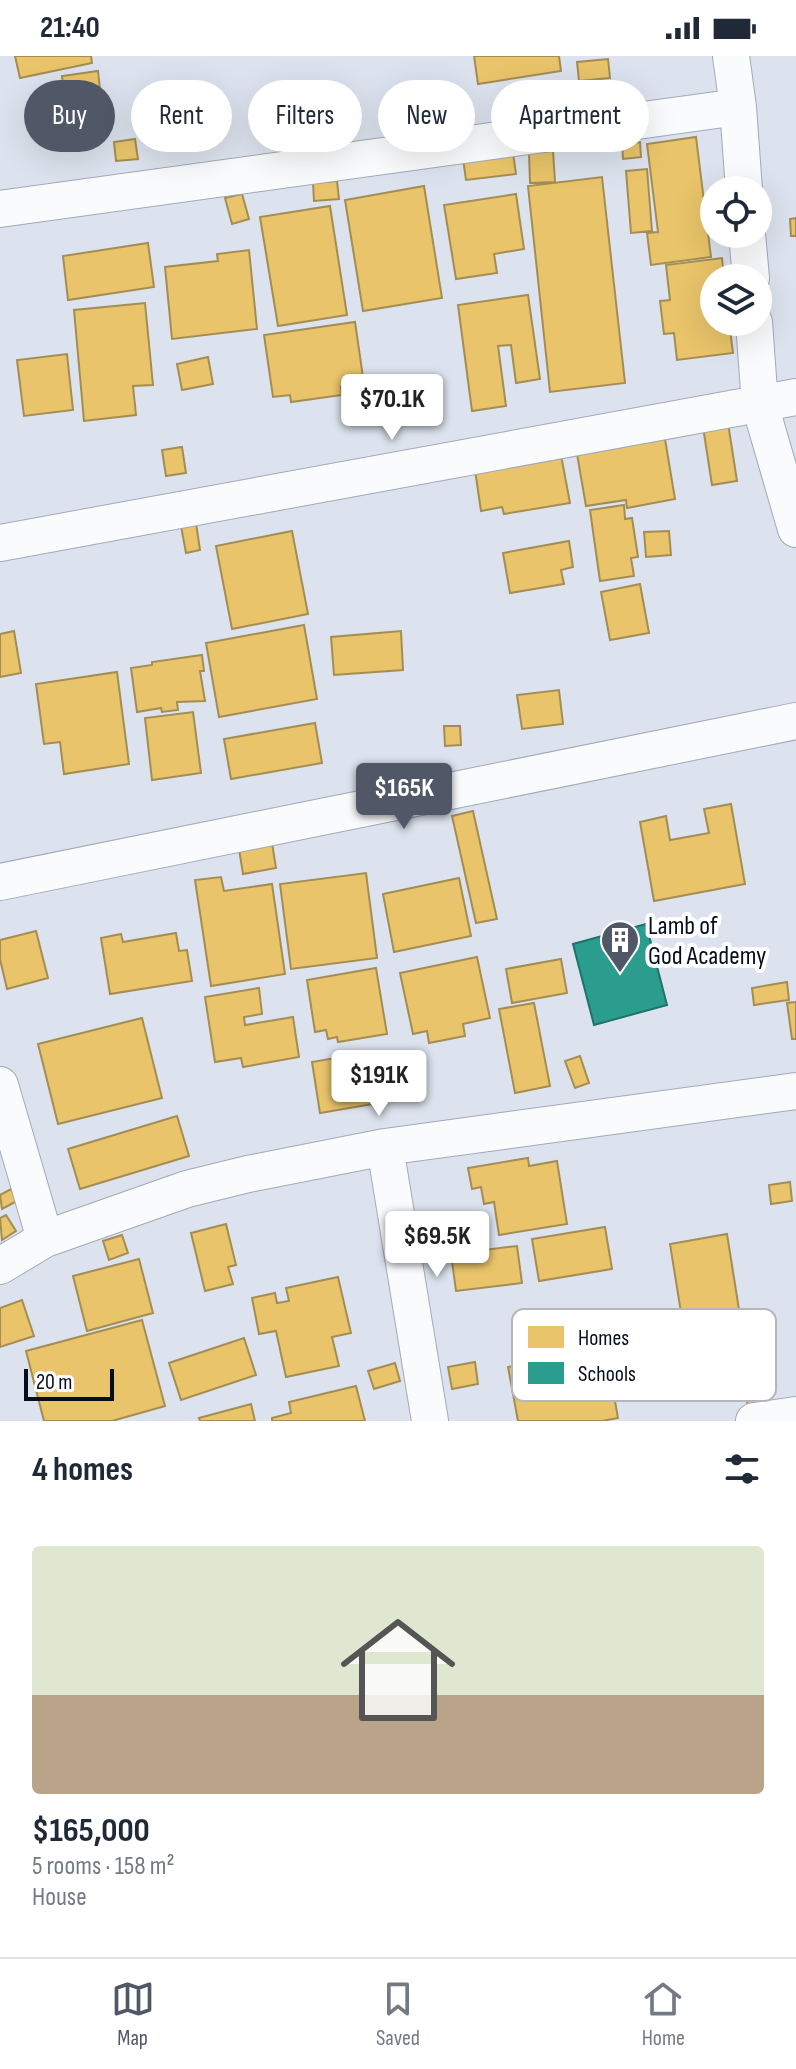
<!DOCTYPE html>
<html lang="en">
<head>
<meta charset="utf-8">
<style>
	:root { --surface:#fff; --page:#f6f6f7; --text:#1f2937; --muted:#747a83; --line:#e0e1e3; --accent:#505767 }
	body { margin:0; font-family:"Sofia Sans Condensed",sans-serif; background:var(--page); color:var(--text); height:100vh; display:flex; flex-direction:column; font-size:30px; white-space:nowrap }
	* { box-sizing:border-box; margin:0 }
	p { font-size:26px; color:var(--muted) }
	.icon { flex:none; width:44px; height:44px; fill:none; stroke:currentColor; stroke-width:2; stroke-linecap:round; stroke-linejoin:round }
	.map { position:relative; height:1365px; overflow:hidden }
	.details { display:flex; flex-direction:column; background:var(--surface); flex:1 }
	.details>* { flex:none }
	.top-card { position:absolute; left:24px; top:24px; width:748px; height:72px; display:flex; gap:16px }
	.controls { position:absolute; left:700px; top:120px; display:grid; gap:16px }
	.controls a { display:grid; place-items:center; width:72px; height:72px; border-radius:50%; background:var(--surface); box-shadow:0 8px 32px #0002; font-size:40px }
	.scale { position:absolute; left:24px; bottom:20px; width:90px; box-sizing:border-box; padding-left:8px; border:4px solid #040c1e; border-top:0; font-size:22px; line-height:28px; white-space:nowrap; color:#040c1e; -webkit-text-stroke:6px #fff; paint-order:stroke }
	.price { position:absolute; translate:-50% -68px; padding:0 18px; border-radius:8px; background:#fff; color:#222; font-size:26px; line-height:52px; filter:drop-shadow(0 2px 4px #0008) }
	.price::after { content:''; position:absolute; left:50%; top:48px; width:24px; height:18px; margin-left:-12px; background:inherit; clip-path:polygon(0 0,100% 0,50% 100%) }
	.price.selected { background:var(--accent); color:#fff }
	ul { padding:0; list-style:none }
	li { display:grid; align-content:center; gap:16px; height:424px; padding:0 32px }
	li span { display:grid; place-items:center; height:248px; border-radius:8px; color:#555 }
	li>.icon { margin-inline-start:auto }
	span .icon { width:144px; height:144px; fill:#fffc; stroke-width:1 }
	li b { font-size:34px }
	h2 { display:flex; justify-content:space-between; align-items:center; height:96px; padding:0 32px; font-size:34px }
	.chip { padding:0 28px; border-radius:36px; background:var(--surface); box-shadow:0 8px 32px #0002; font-size:28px; line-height:72px }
	.chip.selected { background:var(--accent); color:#fff }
	.status { display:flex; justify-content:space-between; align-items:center; height:56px; padding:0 40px; background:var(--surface); direction:ltr }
	.status svg { height:22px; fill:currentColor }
	.menu { display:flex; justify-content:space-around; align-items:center; height:112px; border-top:2px solid var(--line); background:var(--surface); font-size:22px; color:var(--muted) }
	.menu a { display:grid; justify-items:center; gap:4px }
	.menu .selected { color:var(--accent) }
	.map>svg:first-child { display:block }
	.homes { fill:#e9c46a; stroke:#a48d53; stroke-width:2 }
	.schools { fill:#2a9d8f; stroke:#1f726d; stroke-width:2 }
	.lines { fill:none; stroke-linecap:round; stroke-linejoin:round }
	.street-casing { stroke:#a2a9b8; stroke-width:38 }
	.street { stroke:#fafbfc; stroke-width:36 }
	.labels { text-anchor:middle; stroke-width:8; stroke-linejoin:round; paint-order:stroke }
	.poi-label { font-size:26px; fill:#040c1e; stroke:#fff; text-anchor:start }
	.key { fill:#fff; stroke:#b4b6bc; stroke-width:2 }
	.key-label { font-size:22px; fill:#040c1e }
</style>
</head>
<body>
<div class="status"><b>21:40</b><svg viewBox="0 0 49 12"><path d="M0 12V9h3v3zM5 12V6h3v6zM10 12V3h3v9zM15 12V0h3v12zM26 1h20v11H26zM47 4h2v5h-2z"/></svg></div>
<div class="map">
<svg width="796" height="1365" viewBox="0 0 796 1365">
	<rect width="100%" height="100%" fill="#dce3ee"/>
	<path class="homes" d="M15 0H91L92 7 20 22Z
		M474 0H559L561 15 478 28Z
		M608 3 610 22 579 25 577 6Z
		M98 15 102 52 66 56 62 20Z
		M696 81 711 201 651 209 647 177 658 176 647 88Z
		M135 83 138 103 116 105 114 86Z
		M640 86 641 101 623 103 622 87Z
		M553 95 555 126 530 127 529 97Z
		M513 97 516 118 466 124 463 103Z
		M647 113 652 175 631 177 626 115Z
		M602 121 625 327 550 336 528 130Z
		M337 125 339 143 314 145 313 127Z
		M424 130 442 242 363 255 345 144Z
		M242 138 249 163 232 168 225 142Z
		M516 138 524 193 494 198 497 217 456 223 444 149Z
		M330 150 347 259 278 270 260 161Z
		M796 162V180H791L790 163Z
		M148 187 154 231 68 244 63 200Z
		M249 194 257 273 172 283 165 211 218 205 217 198Z
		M722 202 724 222H714V266H729L733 297 677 304 674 277 664 278 660 245 670 244 666 209Z
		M528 239 540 323 516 327 511 289 498 290 506 350 472 355 458 249Z
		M145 247 153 329 133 330 136 359 84 365 74 254Z
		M355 266 364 328 341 331 342 339 291 346 290 339 273 341 264 279Z
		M67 298 73 354 24 360 17 304Z
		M208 301 213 328 182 334 177 308Z
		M728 367 737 425 712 429 703 371Z
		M665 383 675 443 627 452 626 444 586 450 577 398Z
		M182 391 186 417 166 420 162 394Z
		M561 399 570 447 504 458 502 451 481 455 475 414Z
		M624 449 625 463 632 462 638 501 631 502 634 520 600 525 590 454Z
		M196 467 200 494 186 497 181 470Z
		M292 475 308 558 232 573 216 490Z
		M669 475 671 499 646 501 644 476Z
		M569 485 573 511 561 514 564 528 510 537 503 497Z
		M640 528 649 577 610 584 601 536Z
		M304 569 317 643 219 661 206 587Z
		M14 575 21 617 0 621V578Z
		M401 575 403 614 334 619 331 581Z
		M202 599 204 615H200L205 645 177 646 178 654 162 656 161 652 137 656 131 612 152 609V606Z
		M117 616 129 708 64 718 60 686 44 688 36 628Z
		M559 634 563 668 522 673 517 639Z
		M193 656 201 717 152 724 145 662Z
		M315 667 322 707 231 723 224 683Z
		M444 670H460L461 689 445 690Z
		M731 748 745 828 654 845 640 766 666 760 670 784 709 777 704 753Z
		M473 755 497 863 476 867 452 760Z
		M272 787 276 812 243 818 239 793Z
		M366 817 377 902 291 913 280 828Z
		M221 821 224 835 272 828 285 918 211 930 195 824Z
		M459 822 471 880 394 896 383 838Z
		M36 875 48 922 7 933 0 903V884Z
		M176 877 179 895 187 894 192 925 110 938 101 882 121 878 123 886Z
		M477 901 490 962 463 968 465 980 429 987 427 975 413 978 400 917Z
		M561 903 567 937 512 947 506 913Z
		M376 912 387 978 338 986 337 981 328 983 326 974 315 976 307 924Z
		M787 926 789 944 754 949 752 932Z
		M259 932 262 958 244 961 245 969 293 961 299 1001 243 1011 241 1002 215 1006 205 941Z
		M796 946V983H792L787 947Z
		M534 947 550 1030 515 1037 499 953Z
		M142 962 162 1042 58 1068 38 988Z
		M370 996 379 1047 320 1057 312 1006Z
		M580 1000 589 1027 575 1032 565 1005Z
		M177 1060 189 1100 80 1133 68 1093Z
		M528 1102 529 1110 557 1105 567 1168 499 1179 494 1146 484 1148 481 1131 472 1133 468 1112Z
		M790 1126 792 1145 771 1148 769 1129Z
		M11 1133 17 1145 2 1153 0 1139Z
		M6 1159 16 1175 2 1184 0 1162Z
		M226 1168 236 1209 228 1211 233 1228 205 1235 191 1177Z
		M605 1171 612 1213 539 1225 532 1183Z
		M727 1178 741 1266 684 1275 670 1188Z
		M122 1179 128 1197 109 1204 103 1185Z
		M517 1190 522 1227 456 1235 451 1198Z
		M139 1203 153 1257 87 1275 73 1220Z
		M338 1221 351 1277 332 1281 339 1310 286 1321 276 1275 259 1278 252 1242 275 1237 277 1247 289 1245 286 1232Z
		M22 1244 34 1280 0 1291V1252Z
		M142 1264 165 1350 112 1365H44L26 1295Z
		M244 1282 256 1319 181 1344 169 1307Z
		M606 1294 618 1362 602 1365H518L508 1311Z
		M475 1306 478 1328 452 1333 448 1311Z
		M395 1307 400 1325 374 1333 368 1315Z
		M765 1322 769 1349 748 1352 744 1325Z
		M356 1330 365 1365H272V1362L291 1357 289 1346Z
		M251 1348 255 1365H200L199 1362Z"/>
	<path class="schools" d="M646 868 667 949 594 969 573 888Z"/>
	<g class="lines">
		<g class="street-casing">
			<path id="street" d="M731 0 738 51 744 134
				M0 153 738 51
				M747 178 751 222
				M754 266 760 349 796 473
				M0 487 796 341
				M0 826 796 665
				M0 1029 45 1183
				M385 1091 430 1365
				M0 1210 45 1183 187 1133 248 1118 385 1091 796 1035
				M754 1365 796 1359"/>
		</g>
		<use href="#street" class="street"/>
	</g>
	<defs>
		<g id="building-pin" transform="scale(2)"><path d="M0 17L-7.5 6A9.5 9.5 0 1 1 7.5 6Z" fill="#505767" stroke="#fff"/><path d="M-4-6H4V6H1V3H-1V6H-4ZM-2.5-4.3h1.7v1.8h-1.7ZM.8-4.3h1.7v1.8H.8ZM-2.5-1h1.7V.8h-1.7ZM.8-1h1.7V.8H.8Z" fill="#fff"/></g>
	</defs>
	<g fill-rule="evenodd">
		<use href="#building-pin" x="620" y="884"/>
	</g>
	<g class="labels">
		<g class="poi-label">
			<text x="648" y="878">Lamb of<tspan x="648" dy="30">God Academy</tspan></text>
		</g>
	</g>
	<rect x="512" y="1253" width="264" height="92" rx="12" class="key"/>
	<rect x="528" y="1270" width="36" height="22" fill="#e9c46a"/>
	<rect x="528" y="1306" width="36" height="22" fill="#2a9d8f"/>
	<g class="key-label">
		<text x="578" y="1289">Homes</text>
		<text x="578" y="1325">Schools</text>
	</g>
</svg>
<div class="controls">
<a><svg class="icon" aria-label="locate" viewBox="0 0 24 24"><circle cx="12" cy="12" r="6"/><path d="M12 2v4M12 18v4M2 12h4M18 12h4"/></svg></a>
<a><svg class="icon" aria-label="layers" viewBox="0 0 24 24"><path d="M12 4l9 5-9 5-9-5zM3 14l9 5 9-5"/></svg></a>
</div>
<div class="scale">20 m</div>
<b class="price" style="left:392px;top:386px">$70.1K</b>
<b class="price selected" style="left:404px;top:775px">$165K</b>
<b class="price" style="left:379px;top:1062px">$191K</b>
<b class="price" style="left:437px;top:1223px">$69.5K</b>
<div class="top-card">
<a class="chip selected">Buy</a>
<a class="chip">Rent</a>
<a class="chip">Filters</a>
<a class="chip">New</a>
<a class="chip">Apartment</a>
</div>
</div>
<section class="details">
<h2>4 homes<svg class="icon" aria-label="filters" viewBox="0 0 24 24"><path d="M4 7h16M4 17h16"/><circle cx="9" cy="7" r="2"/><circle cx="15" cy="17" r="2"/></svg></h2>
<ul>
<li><span style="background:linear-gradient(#dfe7d0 60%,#b9a48a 0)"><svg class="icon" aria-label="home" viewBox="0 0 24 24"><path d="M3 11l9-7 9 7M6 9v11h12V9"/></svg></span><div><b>$165,000</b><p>5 rooms · 158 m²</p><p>House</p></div></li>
</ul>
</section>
<nav class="menu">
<a class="selected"><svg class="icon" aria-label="map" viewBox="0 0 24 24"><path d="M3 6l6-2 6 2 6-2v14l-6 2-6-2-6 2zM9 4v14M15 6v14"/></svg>Map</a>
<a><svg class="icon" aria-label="saved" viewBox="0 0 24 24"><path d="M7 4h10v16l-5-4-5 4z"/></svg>Saved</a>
<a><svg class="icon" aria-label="home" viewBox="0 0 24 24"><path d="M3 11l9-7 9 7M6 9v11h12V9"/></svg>Home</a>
</nav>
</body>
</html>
